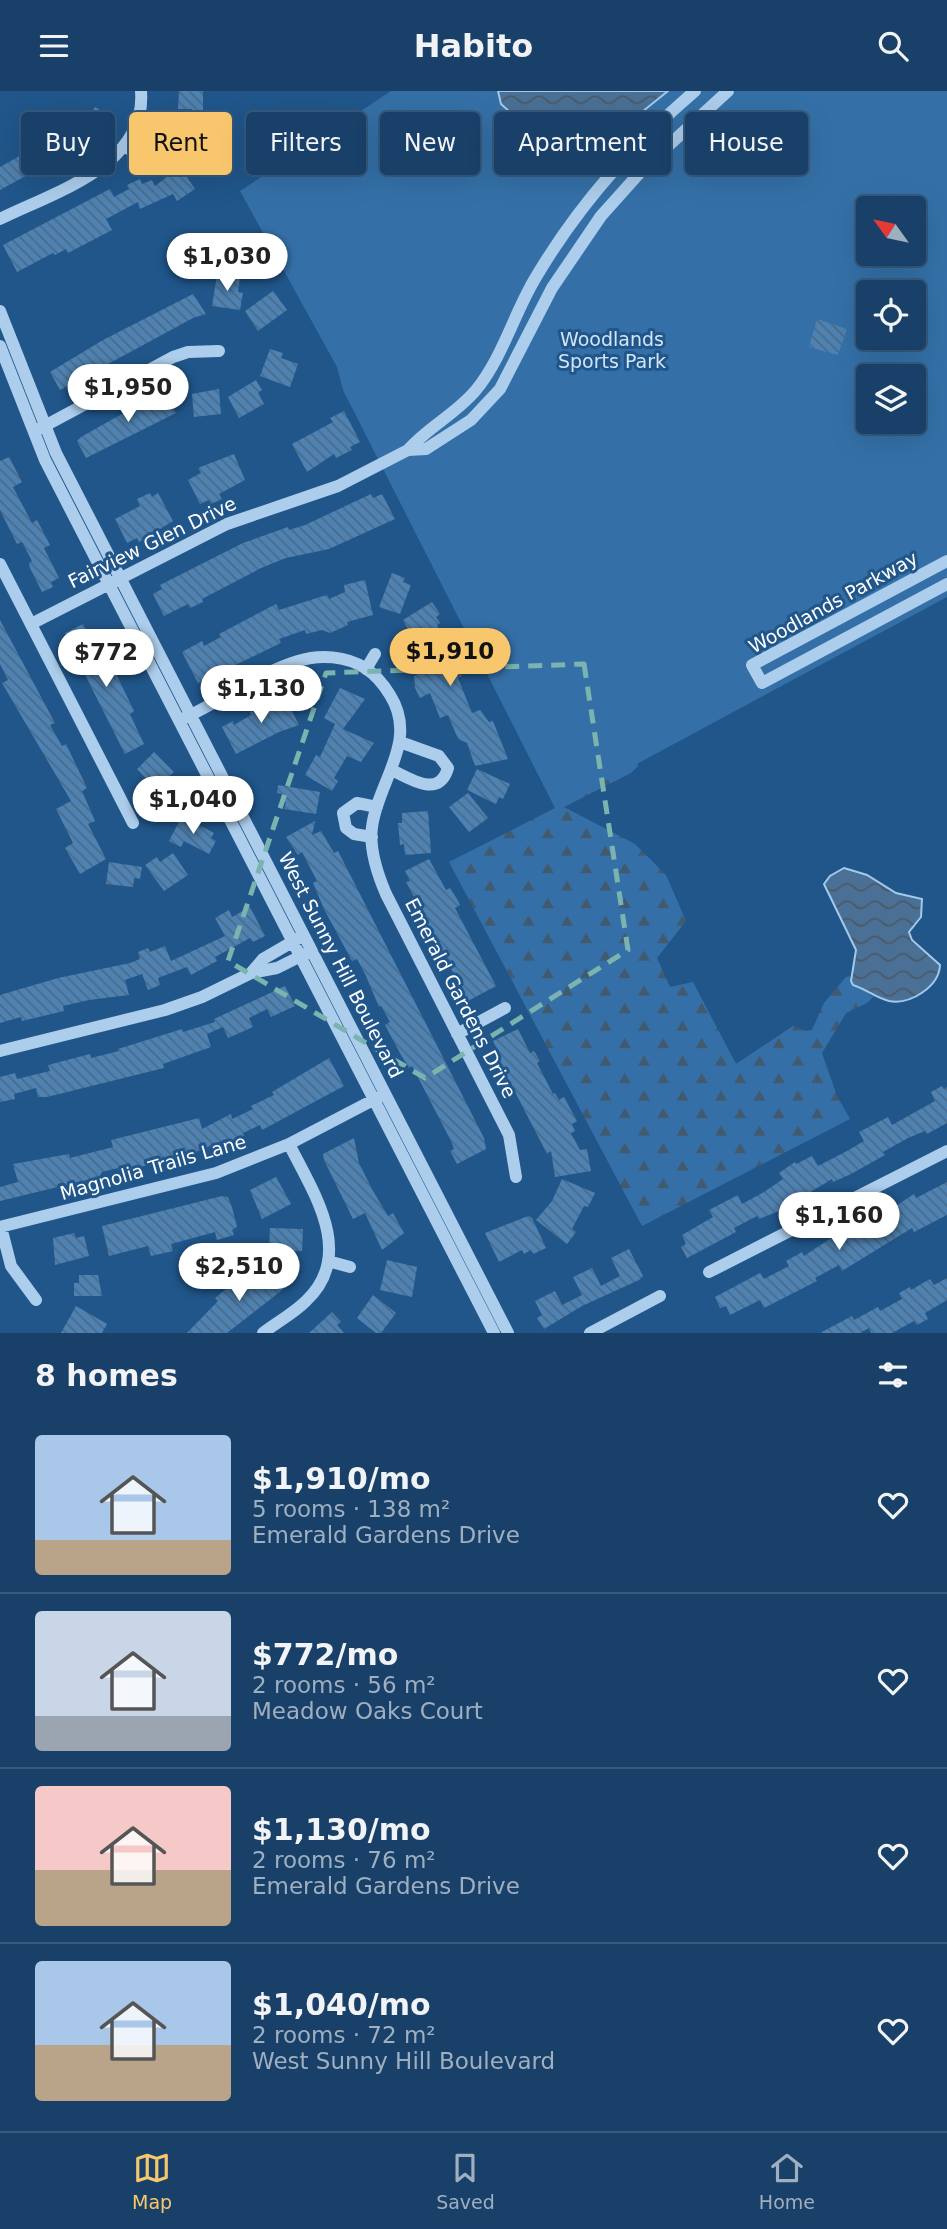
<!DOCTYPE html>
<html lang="en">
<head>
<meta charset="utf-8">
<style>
	:root { --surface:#184068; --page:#254b71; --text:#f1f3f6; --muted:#9fafc0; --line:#36597c; --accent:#f8c66d }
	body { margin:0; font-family:"DejaVu Sans",sans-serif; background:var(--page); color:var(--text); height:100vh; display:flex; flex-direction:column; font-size:26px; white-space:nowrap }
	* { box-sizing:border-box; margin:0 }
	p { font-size:23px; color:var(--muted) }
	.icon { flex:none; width:38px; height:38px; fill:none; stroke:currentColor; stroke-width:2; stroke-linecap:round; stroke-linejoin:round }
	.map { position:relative; height:1242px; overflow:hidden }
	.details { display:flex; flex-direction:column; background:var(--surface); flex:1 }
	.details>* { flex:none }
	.guide { position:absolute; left:21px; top:21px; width:906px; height:63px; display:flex; gap:14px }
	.needle { width:46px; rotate:303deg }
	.fabs { position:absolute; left:856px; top:105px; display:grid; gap:14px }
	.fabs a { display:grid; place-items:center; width:70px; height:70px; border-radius:7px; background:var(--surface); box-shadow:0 7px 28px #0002,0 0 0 2px var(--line); font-size:35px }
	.price { position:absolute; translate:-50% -60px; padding:0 16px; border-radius:24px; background:#fff; color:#222; font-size:23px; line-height:46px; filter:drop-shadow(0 2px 4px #0008) }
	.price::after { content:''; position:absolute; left:50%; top:42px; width:21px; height:16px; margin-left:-10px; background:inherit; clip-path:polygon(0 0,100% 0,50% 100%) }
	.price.on { background:var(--accent); color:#111 }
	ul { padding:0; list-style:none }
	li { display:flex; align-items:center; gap:21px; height:175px; padding:0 35px }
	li+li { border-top:2px solid var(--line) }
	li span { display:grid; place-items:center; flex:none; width:196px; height:140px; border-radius:7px; color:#555 }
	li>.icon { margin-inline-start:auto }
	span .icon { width:84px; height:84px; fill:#fffc; stroke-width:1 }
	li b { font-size:30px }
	h2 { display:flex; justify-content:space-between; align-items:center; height:84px; padding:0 35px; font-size:30px }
	.tag { padding:0 24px; border-radius:7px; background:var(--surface); box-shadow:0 7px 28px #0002,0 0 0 2px var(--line); font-size:24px; line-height:63px }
	.tag.on { background:var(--accent); color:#111 }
	header { display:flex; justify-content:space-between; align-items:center; height:91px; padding:0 35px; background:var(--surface); font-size:32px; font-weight:800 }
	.tabs { display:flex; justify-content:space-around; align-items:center; height:98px; border-top:2px solid var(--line); background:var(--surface); font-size:19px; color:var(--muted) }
	.tabs a { display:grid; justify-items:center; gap:4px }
	.tabs .on { color:var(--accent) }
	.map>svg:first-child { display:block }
	.forest { fill:url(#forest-firs) }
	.green { fill:#3470a7; fill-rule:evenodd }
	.water { fill:url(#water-waves); stroke:#a0c9ec; stroke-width:2 }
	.building { fill:url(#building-back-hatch) }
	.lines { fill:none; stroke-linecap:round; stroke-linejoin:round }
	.minor { stroke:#accdeb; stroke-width:12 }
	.marked { fill:none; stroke:#7bb4af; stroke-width:5; stroke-dasharray:14 9; stroke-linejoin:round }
	.labels { text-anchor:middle; stroke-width:6; stroke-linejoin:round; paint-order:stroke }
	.park-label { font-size:19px; fill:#d1e5f8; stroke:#20568a }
	.street-label { font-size:19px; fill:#fff; stroke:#20568a }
</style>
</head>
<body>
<header><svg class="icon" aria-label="menu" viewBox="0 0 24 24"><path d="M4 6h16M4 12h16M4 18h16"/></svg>Habito<svg class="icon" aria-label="search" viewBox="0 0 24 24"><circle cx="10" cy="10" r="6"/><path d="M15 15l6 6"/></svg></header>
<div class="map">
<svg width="947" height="1242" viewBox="0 0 947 1242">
	<defs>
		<pattern id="forest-firs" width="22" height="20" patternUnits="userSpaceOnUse" patternTransform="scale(1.75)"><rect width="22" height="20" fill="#3470a7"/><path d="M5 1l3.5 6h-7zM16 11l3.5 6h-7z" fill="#425a70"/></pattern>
		<pattern id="water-waves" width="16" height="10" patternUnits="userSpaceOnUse" patternTransform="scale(1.75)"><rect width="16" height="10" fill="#4a7095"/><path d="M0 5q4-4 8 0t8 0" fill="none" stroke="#4b5a69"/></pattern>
		<pattern id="building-back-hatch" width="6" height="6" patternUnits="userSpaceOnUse" patternTransform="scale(1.75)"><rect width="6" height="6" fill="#4d82b3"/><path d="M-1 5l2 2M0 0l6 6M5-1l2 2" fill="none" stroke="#4d6a85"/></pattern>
	</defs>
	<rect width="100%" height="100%" fill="#20568a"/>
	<path class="forest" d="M636 665 638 675 631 682 564 716 635 753 666 784 686 830 657 867 670 896 693 891 736 973 793 935 806 940 812 939 824 912 846 886 851 885V890L875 904 867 912 846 922 822 962 837 1005 850 1028 642 1135 449 771 555 717 548 697Z"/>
	<path class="green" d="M391 0H947V506L555 717 343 299 337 276 240 100ZM868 117H914V163H868ZM868 201H914V247H868ZM868 285H914V331H868Z"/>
	<path class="water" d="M498 0H668L606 50 578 62 558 55 524 30 522 32 501 13Z
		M844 777 867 784 896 802 922 808 921 826 909 841 912 849 940 874C939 896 910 914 889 910 876 907 866 898 853 894L851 890 856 859 824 793 830 785Z"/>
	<path class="building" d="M179 0H203V27L230 30 227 51H221L206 83 182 72 194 47H189L192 18H178Z
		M95 16 111 26 95 50 79 39Z
		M68 38 79 57 35 84 33 81 0 99V76Z
		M180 76 195 98 177 110 173 103 140 118 138 111 106 128 112 139 68 162 66 158 55 164 53 162 17 181 3 154 110 98 114 106 129 98 127 94 140 88 142 93 152 89 155 95Z
		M217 184 240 187 238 201 243 202 240 219 212 215Z
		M273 200 287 219 258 240 245 220Z
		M193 203 206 223 193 227 60 299 50 281 103 249Z
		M817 228 847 238 838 264 809 256Z
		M270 258 283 262 281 267 298 273 290 296 260 285Z
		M256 289 262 299 258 302 264 313 239 327 228 306Z
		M168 297 173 307 168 310 176 322 86 367 77 350 81 346Z
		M219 298 221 323 194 326 192 303Z
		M344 320 360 351 350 356 352 359 336 367 334 363 307 381 292 353 333 331 330 327Z
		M234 363 245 389 219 403 222 408 211 413 209 409 200 413 188 389 201 382 198 377Z
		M9 366 22 391 13 396 32 432 37 429 50 454 44 457 59 487 51 491 53 496 42 501 30 477 29 472 32 470 22 451 17 453 0 419V370Z
		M150 402 152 406 158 402 173 430 139 451 137 447 127 452 115 428 140 415 137 408Z
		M371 403 373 407 382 403 395 428 329 458 286 467 261 477 202 508 203 511 190 517 188 513 164 525 153 503 162 498 160 494 243 452 288 436 289 439 305 434Z
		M392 482 405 487 403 491 411 494 400 523 379 516Z
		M365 489 373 524 347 531 348 534 330 542 322 539 306 543 305 539 279 548 281 552 198 592 182 561 202 550 204 555 221 546 219 543 276 513 279 519 320 506 327 504 329 508 345 501 344 494Z
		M432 511 440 523 436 526 440 532 437 534 462 585 458 587 472 622 480 619 489 631 493 630 508 668 475 675 467 652 458 648 448 624 440 627 430 602 420 607 415 597 414 585 422 580 415 565V551L403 529Z
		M0 529 55 632 50 634 62 655 66 653 87 697 82 700 95 730 88 733 106 768 80 783 65 757 73 752 56 718 71 710 2 592 8 589 0 573Z
		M83 533 100 567 107 564 134 620 130 623 144 653 125 663 67 548 65 542Z
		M340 597 365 608 343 638 374 652 361 671 347 665 334 687 338 690 332 700 305 684 316 664 320 666 335 633 324 627Z
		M285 606 299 634 279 641 236 663 222 636 233 630 234 634 251 624 250 621Z
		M154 661 174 681 164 690 167 694 160 702 137 678Z
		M477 678 510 693 503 708 499 706 496 713 467 699Z
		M278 694 320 701 316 723 284 718 286 711 281 710 282 703 277 702Z
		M468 702 488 727 469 741 449 716Z
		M428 720 431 762 405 764 404 753 400 754 398 732H402V722Z
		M182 725 214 742 211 747 216 750 209 763 184 750 181 756 169 750Z
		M315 730 312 744 321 740 334 762 338 760 484 1047 486 1058 457 1073 450 1060 454 1058 451 1050 412 975 409 977 401 964 385 934 390 931 381 915 379 916 366 885 357 868 352 870 324 818 313 792 317 790 302 761 298 764 286 746Z
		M173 762 188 784 164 800 145 774 157 766 160 771Z
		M429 768 446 799 450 797 457 808 460 814 455 817 496 895 468 910 406 791 410 790 405 780Z
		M109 771 142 776 140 788 134 787 133 796 106 793Z
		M250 816 265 845 253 851 250 847 215 866 217 870 191 884 187 876 158 887 160 894 148 899 142 883 125 889 129 904 89 909 63 915 64 920 22 930 21 926 0 932V904L58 887 130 872 140 868 138 861 148 857 150 861 165 855 171 870 225 845 215 827 229 819 232 826Z
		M285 895 295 915 271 926 267 918 249 927 253 936 228 947 223 936 207 943 211 956 163 973 164 977 47 1006H38L36 997 14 1003 15 1008 0 1011V986L15 982 17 988 50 980 48 974 90 963 91 967 119 960 118 958 182 938 183 941 215 931 214 928Z
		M518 938 530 962 534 960 540 970 537 972 553 1003 555 1002 559 1009 564 1006 577 1030 572 1033 575 1040 571 1042 580 1059 587 1058 591 1080 555 1086 551 1060 547 1063 495 962 498 960 493 950Z
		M329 967 344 995 262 1039 260 1034 243 1042 244 1045 240 1048 228 1052 226 1048 187 1065 119 1081 118 1077 102 1081 99 1086 0 1110V1096L18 1091 13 1073 69 1063 70 1067 113 1056 111 1049 199 1027 202 1038 231 1023 232 1028 253 1018 251 1015 274 1004 272 1001Z
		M942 995 944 998 947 996V1032L927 1043 925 1040 908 1047 883 1061 885 1064 851 1083 833 1091 832 1088 779 1120 759 1128 757 1125 734 1137 736 1141 687 1167 681 1156 686 1153 682 1144 713 1126 709 1119 738 1104 742 1113 764 1101 783 1088 779 1082 795 1071 796 1073 812 1065 818 1075 847 1060 864 1050 859 1041 888 1026 892 1034 935 1010 931 1001Z
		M354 1047 359 1072 373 1100 388 1125 393 1122 404 1142 382 1159 365 1122 353 1128 324 1069 323 1063Z
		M276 1086 291 1113 262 1128 250 1099Z
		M562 1088 595 1102 588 1116 584 1115 572 1138 576 1141 567 1153 536 1129 552 1110Z
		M947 1091V1124L914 1141 912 1137 842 1180 839 1174 815 1187 817 1190 764 1217 760 1209 730 1224 726 1215 720 1217 715 1206 760 1182 764 1188 789 1175 786 1170 802 1161 804 1165 840 1141 843 1147 864 1136 861 1131 877 1123 879 1126 914 1103 916 1107Z
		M222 1105 228 1106 232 1116 237 1136 232 1139 234 1144 217 1149 215 1141 171 1153 173 1160 151 1165 148 1155 109 1165 102 1135Z
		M528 1125 532 1127 546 1157 533 1163 531 1159 524 1163 522 1159 499 1171 485 1142Z
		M270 1137 303 1138 302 1160 269 1159Z
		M74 1142 76 1147 84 1145 89 1165 55 1174 53 1147Z
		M629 1158 643 1185 639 1189 582 1215 544 1238 537 1227 542 1224 535 1210 555 1200 562 1214 582 1204 573 1186 592 1177 601 1195 620 1185 611 1167Z
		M387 1169 417 1176 412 1206 380 1199Z
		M273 1178 286 1196 227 1242H187L218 1210 215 1207 231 1194 234 1197 256 1182 258 1185Z
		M79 1184H98L102 1205H74V1192H79Z
		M947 1187V1209L925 1222 928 1228 917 1234 914 1230 892 1242H871L869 1237 860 1242H820L852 1225 854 1229 878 1216 880 1220 902 1208 899 1202 910 1196 911 1199 930 1188 934 1194Z
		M373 1204 396 1222 381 1242H376L357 1227Z
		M76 1215 107 1233 102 1242H61Z
		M332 1221 341 1231 337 1234 344 1242H309Z"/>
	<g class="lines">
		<path class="minor" d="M126 56 135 62 154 65C166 61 165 51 165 40L140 23
			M0 128C54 101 147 75 141 0
			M0 220 56 362 508 1242
			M0 255 45 369 494 1242
			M39 338 173 266 188 261 219 260
			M408 359C428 336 456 323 476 299 503 266 514 222 536 186 578 115 633 53 695 0
			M947 470 752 574 762 592 947 493
			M0 473 133 732
			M31 533 227 433 338 395 408 359 426 358 471 329 500 298 552 197 601 125 644 77 728 0
			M366 578 375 563
			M184 627C222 610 258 582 298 570 320 563 346 565 365 577 376 584 384 594 390 604 419 650 378 690 372 736 369 758 377 782 386 803L509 1044 516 1086
			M392 679C412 689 439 707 448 677L439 665 400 651
			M372 746 354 743 346 737 343 722 357 712 377 716
			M251 882 263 868 299 847
			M457 943 505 917
			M0 960 165 919 202 906 251 882 277 877 305 863
			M0 1136 216 1082 289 1053 379 1006
			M1 1136 11 1175 36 1209
			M328 1170 350 1176
			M709 1181 947 1060
			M263 1242C277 1231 293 1223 306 1210 356 1163 313 1101 289 1053
			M590 1242 660 1205"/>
	</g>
	<path class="marked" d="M584 573 628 859 425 987 228 870 326 582Z"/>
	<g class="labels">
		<g class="park-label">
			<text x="612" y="255">Woodlands<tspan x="612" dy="22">Sports Park</tspan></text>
		</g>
		<g class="street-label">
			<text transform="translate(152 451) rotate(-26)" y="7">Fairview Glen Drive</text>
			<text transform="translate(833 511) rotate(-29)" y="7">Woodlands Parkway</text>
			<text transform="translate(341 874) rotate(63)" y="7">West Sunny Hill Boulevard</text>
			<text transform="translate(461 907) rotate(63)" y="7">Emerald Gardens Drive</text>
			<text transform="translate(153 1076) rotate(-16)" y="7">Magnolia Trails Lane</text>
		</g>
	</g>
</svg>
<div class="fabs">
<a><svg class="needle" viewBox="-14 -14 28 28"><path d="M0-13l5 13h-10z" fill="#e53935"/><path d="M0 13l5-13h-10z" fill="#9fafc0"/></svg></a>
<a><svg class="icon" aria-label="locate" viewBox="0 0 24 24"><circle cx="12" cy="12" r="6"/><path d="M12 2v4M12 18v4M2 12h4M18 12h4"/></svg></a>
<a><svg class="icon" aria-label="layers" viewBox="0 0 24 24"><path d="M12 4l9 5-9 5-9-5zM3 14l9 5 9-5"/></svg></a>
</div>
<b class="price" style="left:227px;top:202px">$1,030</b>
<b class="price" style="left:128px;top:333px">$1,950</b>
<b class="price on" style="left:450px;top:597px">$1,910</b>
<b class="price" style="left:106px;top:598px">$772</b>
<b class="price" style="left:261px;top:634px">$1,130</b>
<b class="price" style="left:193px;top:745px">$1,040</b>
<b class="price" style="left:839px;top:1161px">$1,160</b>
<b class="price" style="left:239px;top:1212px">$2,510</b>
<div class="guide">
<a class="tag">Buy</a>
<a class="tag on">Rent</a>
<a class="tag">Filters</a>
<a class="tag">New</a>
<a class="tag">Apartment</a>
<a class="tag">House</a>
</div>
</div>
<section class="details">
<h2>8 homes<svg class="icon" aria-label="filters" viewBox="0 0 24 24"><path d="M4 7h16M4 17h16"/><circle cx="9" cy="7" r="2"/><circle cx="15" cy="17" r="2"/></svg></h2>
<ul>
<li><span style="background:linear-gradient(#a9c7e8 75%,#b9a48a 0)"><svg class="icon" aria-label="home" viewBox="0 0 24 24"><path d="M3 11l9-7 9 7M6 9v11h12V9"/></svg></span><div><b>$1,910/mo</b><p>5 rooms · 138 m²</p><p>Emerald Gardens Drive</p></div><svg class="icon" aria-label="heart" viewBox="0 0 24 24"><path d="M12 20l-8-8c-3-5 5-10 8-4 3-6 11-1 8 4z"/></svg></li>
<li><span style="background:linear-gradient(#c9d6e8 75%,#9aa5b1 0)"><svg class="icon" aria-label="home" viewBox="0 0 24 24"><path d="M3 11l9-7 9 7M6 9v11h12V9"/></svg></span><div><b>$772/mo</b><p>2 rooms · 56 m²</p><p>Meadow Oaks Court</p></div><svg class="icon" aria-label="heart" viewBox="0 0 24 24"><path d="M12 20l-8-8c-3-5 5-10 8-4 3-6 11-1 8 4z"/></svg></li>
<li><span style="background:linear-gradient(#f6c9c9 60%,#b9a48a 0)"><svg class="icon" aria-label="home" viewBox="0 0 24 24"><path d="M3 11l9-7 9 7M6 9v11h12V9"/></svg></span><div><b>$1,130/mo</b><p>2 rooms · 76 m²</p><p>Emerald Gardens Drive</p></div><svg class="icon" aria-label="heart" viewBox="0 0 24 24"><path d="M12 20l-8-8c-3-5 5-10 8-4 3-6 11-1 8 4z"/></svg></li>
<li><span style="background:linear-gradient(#a9c7e8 60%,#b9a48a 0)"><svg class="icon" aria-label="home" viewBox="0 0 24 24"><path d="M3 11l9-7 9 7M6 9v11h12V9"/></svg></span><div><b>$1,040/mo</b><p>2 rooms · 72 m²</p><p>West Sunny Hill Boulevard</p></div><svg class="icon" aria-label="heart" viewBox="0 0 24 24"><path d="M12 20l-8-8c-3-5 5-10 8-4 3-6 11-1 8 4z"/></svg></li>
</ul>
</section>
<nav class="tabs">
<a class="on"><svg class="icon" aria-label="map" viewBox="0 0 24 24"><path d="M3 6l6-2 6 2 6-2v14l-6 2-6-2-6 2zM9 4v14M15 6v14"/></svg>Map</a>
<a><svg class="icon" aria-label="saved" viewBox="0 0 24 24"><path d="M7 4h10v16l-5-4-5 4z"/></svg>Saved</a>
<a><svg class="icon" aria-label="home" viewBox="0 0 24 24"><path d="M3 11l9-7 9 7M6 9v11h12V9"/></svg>Home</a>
</nav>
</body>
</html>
